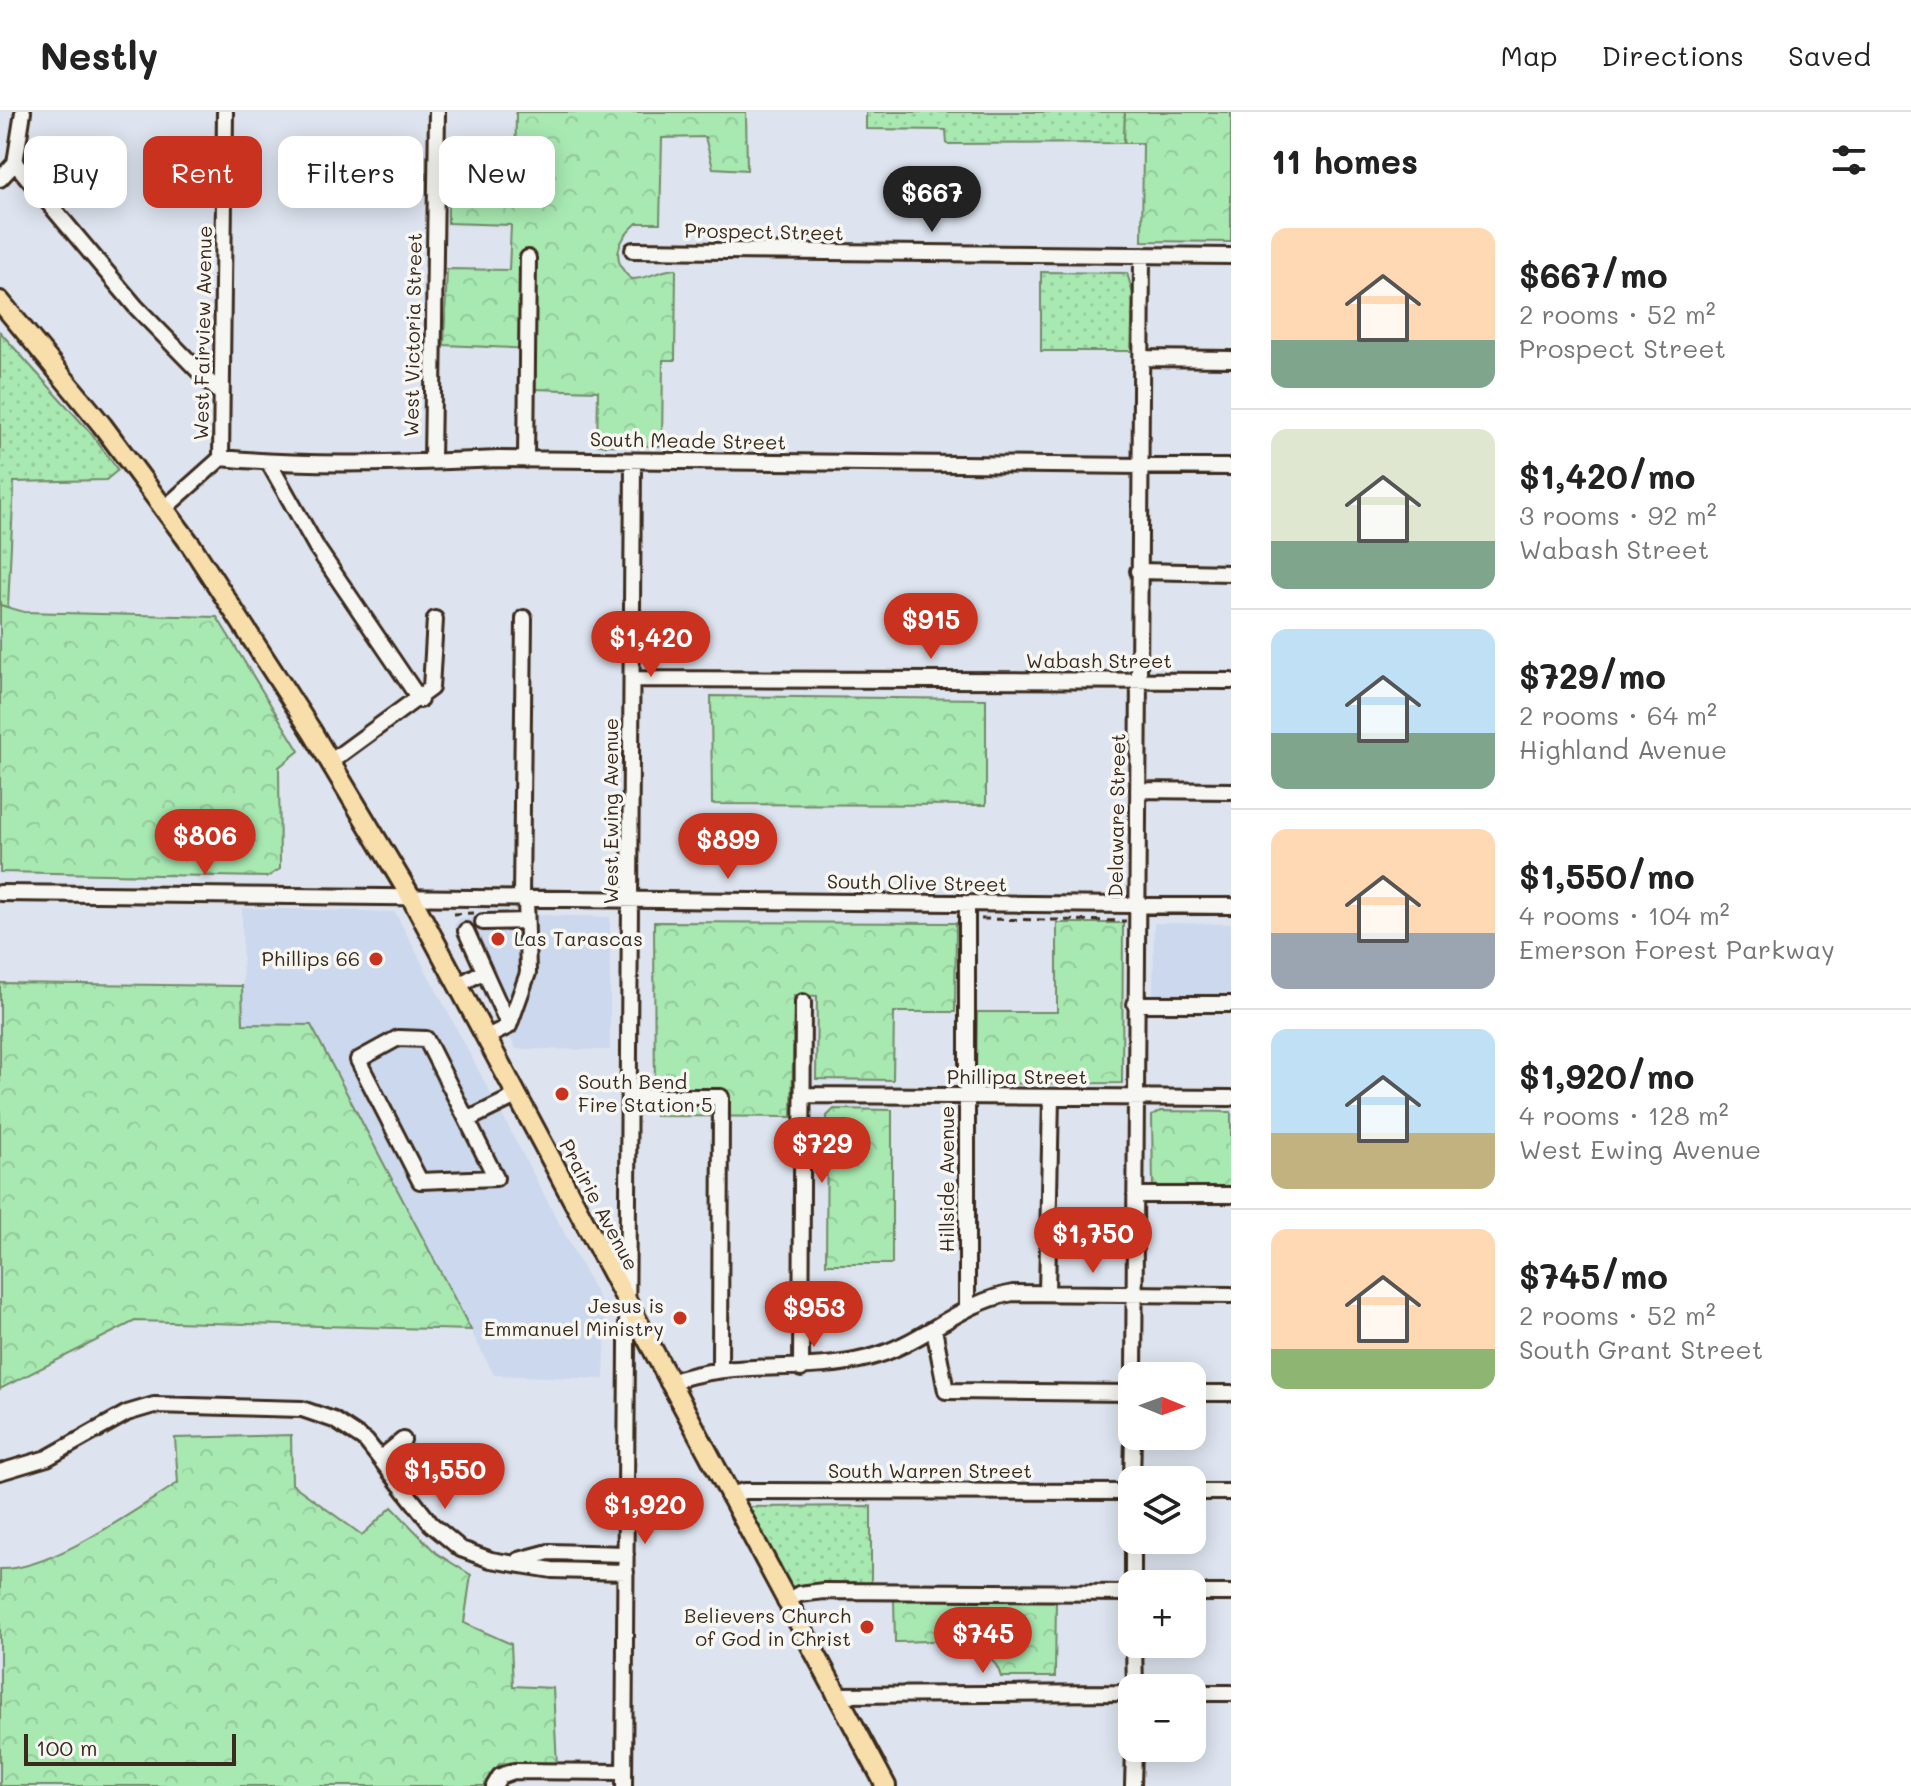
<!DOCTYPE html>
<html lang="en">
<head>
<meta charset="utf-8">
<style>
	:root { --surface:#fff; --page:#f6f6f6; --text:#222; --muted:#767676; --line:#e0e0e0; --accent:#c8321e }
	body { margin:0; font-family:Mali,sans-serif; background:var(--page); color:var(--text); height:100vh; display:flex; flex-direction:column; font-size:30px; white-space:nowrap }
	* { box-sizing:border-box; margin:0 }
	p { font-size:26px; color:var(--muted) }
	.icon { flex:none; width:44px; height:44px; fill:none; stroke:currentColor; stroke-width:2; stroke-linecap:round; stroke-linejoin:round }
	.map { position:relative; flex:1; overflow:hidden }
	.sheet { display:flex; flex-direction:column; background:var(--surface); width:680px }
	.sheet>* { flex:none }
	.banner { position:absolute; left:24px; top:24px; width:760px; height:72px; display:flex; gap:16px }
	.needle { width:52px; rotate:91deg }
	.controls { position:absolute; left:1118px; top:1250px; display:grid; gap:16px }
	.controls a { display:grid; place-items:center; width:88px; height:88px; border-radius:16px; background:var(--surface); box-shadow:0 4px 20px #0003; font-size:40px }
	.scale { position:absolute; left:24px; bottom:20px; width:212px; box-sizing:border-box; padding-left:8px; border:4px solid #3b2a1e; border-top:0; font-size:22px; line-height:28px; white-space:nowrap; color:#3b2a1e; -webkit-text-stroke:6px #f6f6f2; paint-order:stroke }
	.price { position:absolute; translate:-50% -68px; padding:0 18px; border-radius:28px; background:var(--accent); color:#fff; font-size:26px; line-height:52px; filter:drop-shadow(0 2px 4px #0008) }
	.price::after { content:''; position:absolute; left:50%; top:48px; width:24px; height:18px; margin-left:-12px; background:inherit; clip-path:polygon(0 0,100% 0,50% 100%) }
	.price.active { background:#222; color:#fff }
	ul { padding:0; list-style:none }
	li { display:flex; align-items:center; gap:24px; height:200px; padding:0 40px }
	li+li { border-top:2px solid var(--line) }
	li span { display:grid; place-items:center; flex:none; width:224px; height:160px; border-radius:16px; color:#555 }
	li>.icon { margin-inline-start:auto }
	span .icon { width:96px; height:96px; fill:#fffc; stroke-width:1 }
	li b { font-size:34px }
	h2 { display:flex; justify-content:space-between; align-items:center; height:96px; padding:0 40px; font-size:34px }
	.pill { padding:0 28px; border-radius:16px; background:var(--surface); box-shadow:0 4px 20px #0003; font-size:28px; line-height:72px }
	.pill.active { background:var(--accent); color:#fff }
	header { display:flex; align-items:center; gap:48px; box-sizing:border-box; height:112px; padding:0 40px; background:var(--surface); border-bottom:2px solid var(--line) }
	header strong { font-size:38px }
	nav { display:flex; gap:44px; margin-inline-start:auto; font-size:28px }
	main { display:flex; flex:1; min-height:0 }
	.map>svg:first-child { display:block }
	.built { fill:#ccd8ed }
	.grass { fill:url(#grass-dots); stroke:#728a68; stroke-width:2 }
	.forest { fill:url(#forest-crowns); stroke:#728a68; stroke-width:2 }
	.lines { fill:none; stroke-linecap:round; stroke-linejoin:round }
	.minor-casing { stroke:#3b2a1e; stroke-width:20 }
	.major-casing { stroke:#3b2a1e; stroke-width:24 }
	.path { stroke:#3b2a1e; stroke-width:3; stroke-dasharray:8 6; stroke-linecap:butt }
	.minor { stroke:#f6f6f2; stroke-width:14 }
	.major { stroke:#f8deab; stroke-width:18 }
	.poi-dot { fill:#c8321e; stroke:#f6f6f2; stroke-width:3 }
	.labels { text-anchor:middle; stroke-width:7; stroke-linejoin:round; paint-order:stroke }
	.street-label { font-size:20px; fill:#3b2a1e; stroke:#f6f6f2 }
	.poi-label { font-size:20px; fill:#3b2a1e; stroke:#f6f6f2; text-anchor:end }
</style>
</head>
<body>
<header>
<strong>Nestly</strong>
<nav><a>Map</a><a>Directions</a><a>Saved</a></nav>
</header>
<main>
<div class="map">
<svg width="1231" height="1674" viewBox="0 0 1231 1674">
	<defs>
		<pattern id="grass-dots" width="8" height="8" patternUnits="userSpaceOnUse" patternTransform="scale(2)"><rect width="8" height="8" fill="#a8e9b2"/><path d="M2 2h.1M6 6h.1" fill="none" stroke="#92c899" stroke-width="1.8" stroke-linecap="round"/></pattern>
		<pattern id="forest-crowns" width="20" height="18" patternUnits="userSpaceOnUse" patternTransform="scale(2)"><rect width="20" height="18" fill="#a8e9b2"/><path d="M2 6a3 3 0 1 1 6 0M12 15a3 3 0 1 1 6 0" fill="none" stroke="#92c899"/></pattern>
	</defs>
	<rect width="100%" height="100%" fill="#dde4ef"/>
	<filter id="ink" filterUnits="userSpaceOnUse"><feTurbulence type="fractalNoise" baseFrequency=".0125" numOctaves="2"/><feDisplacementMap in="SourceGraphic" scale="16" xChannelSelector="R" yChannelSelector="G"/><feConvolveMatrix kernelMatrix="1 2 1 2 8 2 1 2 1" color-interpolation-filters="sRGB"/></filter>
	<g filter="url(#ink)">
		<path class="built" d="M242 796 395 800 606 1200 604 1267 494 1263 311 913 243 912Z
			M532 803 610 805V938L516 937 454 814 460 806Z
			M1154 811 1231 812V889L1153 888Z"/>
		<path class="grass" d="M866 0H1125L1124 31 947 32 946 18 866 17Z
			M1041 160 1127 161 1133 182 1131 239H1041Z
			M0 220 89 319 118 358 106 368 14 370 8 495 0 493Z
			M871 1394V1472L795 1477H791L745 1395Z"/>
		<path class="forest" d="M516 0H746L747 58 713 56 705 25 662 26 660 111H637C617 128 610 148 631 167 649 167 658 158 676 157L675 248H663L662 334 597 333 598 279 534 277V237L444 233 447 157 509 158 511 113 448 111V72L515 73Z
			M1125 0H1231V130L1142 129 1143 31H1124Z
			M0 493 24 500 217 505 299 639 279 655 280 757 267 765 0 760Z
			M711 584 986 587V693L712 692Z
			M654 810 956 811 955 900H894L893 968 816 967 817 884 794 883 792 1005 655 1004Z
			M1057 811H1123L1122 971 981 972 976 967 977 900H1057Z
			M0 871 242 874 243 912 311 913 471 1218 135 1209 0 1277Z
			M834 997 892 998V1152H826L827 1004Z
			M1160 999 1231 1000V1078H1153L1152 1004Z
			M291 1323 292 1372 362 1423 392 1395 436 1441 471 1463 464 1511 511 1532 513 1574 553 1576 557 1653 500 1651 485 1674H0V1457C52 1458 133 1399 178 1371L175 1326Z
			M894 1486H1056L1055 1565H1001C989 1520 932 1530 895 1530Z"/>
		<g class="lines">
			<g class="minor-casing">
				<path id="minor" d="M15 51 136 195 222 283
					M0 67 15 51 23 0
					M633 138 1231 144
					M1142 246 1231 247
					M221 346 225 0
					M526 348 528 146
					M432 350 437 0
					M269 351 317 436 420 588
					M165 396 221 346C313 355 406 351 498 347L1231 355
					M1138 459 1231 461
					M632 567 1231 569
					M330 650 431 576 435 507
					M1138 678 1231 679
					M0 781 1231 794
					M521 786 524 506
					M483 810 526 809
					M466 819 509 914
					M457 874 484 859
					M1135 892H1231
					M485 926 509 914 528 861 526 786
					M803 983 1231 986
					M630 985H721L720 1258
					M467 1008 426 927 398 926 358 948 420 1069 496 1066 467 1008 516 984
					M1135 1083H1231
					M1047 1181 1051 985
					M967 1197V793
					M934 1217 946 1279 1132 1281
					M801 1257 803 890
					M1134 1264 1142 143
					M668 1271C731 1246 802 1263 868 1246 921 1233 960 1190 1013 1181L1231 1183
					M1192 1281H1231
					M381 1346 403 1328
					M0 1360 47 1346 127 1301 154 1293 302 1297 334 1308 366 1329 431 1412 461 1437 491 1448 552 1458 626 1460
					M1132 1368 1133 1324
					M1192 1380H1231
					M728 1384 744 1379 1132 1380
					M1133 1428V1472
					M519 1448 549 1440 626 1442
					M1192 1481H1231
					M785 1490 799 1482 824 1479 1132 1481
					M1134 1532 1135 1576
					M1192 1581H1231
					M835 1583 1132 1581
					M494 1674 500 1664 514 1659 624 1660
					M624 1674 633 349
					M1133 1674 1134 1636"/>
			</g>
			<g class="major-casing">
				<path id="major" d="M0 189 102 313 191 433 311 618 411 785 886 1674"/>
			</g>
			<path class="path" d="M453 802 474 801
				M981 807 1126 809"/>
			<use href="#minor" class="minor"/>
			<use href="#major" class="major"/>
		</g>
	</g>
	<g class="poi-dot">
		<circle cx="498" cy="827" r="8"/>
		<circle cx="376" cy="847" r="8"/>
		<circle cx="562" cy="982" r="8"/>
		<circle cx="680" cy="1206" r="8"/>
		<circle cx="867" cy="1515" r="8"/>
	</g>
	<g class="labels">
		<g class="street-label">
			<text transform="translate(764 120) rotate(1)" y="7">Prospect Street</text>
			<text transform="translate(203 221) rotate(-89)" y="7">West Fairview Avenue</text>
			<text transform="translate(413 223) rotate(-89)" y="7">West Victoria Street</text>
			<text transform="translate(688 329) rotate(1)" y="7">South Meade Street</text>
			<text x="1099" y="556">Wabash Street</text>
			<text transform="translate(611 699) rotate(-90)" y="7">West Ewing Avenue</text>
			<text transform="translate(1117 703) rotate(-89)" y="7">Delaware Street</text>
			<text transform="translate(917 771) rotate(1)" y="7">South Olive Street</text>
			<text x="1017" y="972">Phillipa Street</text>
			<text transform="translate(947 1067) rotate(-90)" y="7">Hillside Avenue</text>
			<text transform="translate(599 1093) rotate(62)" y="7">Prairie Avenue</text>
			<text x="930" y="1366">South Warren Street</text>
		</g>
		<g class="poi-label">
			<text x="514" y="834" text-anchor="start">Las Tarascas</text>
			<text x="360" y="854">Phillips 66</text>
			<text x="578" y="977" text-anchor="start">South Bend<tspan x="578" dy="23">Fire Station 5</tspan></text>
			<text x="664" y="1201">Jesus is<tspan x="664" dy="23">Emmanuel Ministry</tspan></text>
			<text x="851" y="1511">Believers Church<tspan x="851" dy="23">of God in Christ</tspan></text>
		</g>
	</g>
</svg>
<div class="controls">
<a><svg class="needle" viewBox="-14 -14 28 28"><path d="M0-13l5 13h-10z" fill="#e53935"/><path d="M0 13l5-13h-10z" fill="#767676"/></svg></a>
<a><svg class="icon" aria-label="layers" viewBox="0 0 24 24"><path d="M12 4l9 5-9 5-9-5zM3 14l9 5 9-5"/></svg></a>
<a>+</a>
<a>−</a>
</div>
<div class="scale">100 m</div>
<b class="price active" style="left:932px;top:122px">$667</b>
<b class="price" style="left:931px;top:549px">$915</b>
<b class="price" style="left:651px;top:567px">$1,420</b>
<b class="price" style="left:205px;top:765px">$806</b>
<b class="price" style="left:728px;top:769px">$899</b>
<b class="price" style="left:822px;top:1073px">$729</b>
<b class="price" style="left:1093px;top:1163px">$1,750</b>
<b class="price" style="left:814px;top:1237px">$953</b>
<b class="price" style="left:445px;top:1399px">$1,550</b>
<b class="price" style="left:645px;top:1434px">$1,920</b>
<b class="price" style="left:983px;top:1563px">$745</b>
<div class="banner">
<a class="pill">Buy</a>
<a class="pill active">Rent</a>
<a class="pill">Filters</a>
<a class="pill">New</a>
</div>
</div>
<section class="sheet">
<h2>11 homes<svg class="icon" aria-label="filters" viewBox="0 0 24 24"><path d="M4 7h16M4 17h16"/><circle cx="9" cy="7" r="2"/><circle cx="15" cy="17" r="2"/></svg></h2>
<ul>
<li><span style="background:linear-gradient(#ffd9b3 70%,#7fa58c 0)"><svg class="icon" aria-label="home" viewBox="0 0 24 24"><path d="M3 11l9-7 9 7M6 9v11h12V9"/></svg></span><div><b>$667/mo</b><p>2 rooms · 52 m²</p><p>Prospect Street</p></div></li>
<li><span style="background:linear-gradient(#dfe7d0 70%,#7fa58c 0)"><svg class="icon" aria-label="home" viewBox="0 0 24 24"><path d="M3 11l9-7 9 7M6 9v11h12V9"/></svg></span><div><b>$1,420/mo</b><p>3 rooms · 92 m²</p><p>Wabash Street</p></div></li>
<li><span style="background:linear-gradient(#bfe0f5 65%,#7fa58c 0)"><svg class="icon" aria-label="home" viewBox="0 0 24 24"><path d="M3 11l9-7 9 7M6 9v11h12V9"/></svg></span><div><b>$729/mo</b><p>2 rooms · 64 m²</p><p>Highland Avenue</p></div></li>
<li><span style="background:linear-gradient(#ffd9b3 65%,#9aa5b1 0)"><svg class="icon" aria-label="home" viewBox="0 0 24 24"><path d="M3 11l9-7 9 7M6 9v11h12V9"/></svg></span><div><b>$1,550/mo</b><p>4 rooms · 104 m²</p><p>Emerson Forest Parkway</p></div></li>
<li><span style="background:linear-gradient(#bfe0f5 65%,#c2b280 0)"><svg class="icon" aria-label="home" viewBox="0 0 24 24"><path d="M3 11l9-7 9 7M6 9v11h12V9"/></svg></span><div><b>$1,920/mo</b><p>4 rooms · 128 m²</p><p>West Ewing Avenue</p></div></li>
<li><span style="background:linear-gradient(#ffd9b3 75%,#8fb573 0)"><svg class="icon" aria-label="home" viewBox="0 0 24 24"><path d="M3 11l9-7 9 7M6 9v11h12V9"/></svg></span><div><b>$745/mo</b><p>2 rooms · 52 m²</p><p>South Grant Street</p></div></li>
</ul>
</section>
</main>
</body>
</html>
